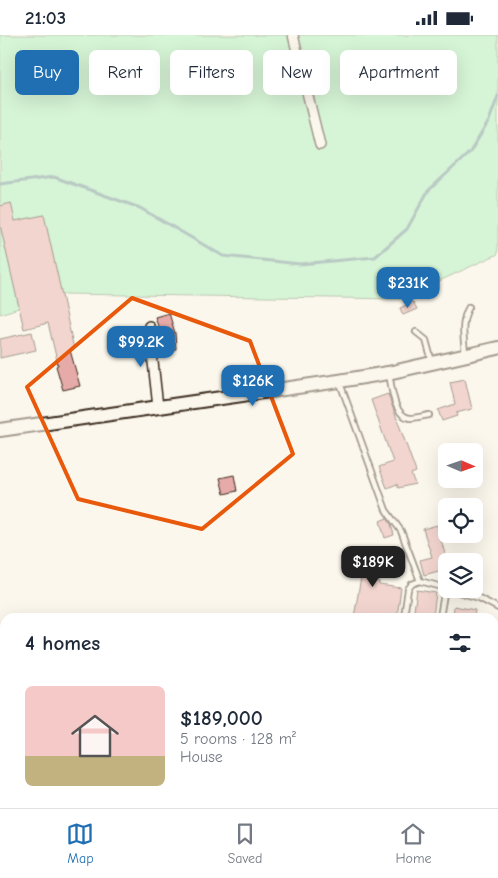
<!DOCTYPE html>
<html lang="en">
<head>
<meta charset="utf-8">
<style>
	:root { --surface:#fff; --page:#f6f6f7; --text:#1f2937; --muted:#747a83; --line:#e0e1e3; --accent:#1f6fb2 }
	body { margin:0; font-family:"Comic Neue",sans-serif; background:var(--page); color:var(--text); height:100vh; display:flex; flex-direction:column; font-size:19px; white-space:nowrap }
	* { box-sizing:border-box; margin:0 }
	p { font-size:16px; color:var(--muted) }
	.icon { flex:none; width:28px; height:28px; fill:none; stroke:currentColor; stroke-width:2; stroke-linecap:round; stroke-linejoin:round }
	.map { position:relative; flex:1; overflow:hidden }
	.panel { position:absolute; left:0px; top:578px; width:499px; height:196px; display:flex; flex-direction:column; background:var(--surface); border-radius:15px 15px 0 0; box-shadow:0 5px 20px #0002 }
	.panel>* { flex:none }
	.hud { position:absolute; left:15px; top:15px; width:469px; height:45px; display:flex; gap:10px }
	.needle { width:32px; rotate:92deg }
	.tools { position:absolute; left:438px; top:408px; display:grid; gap:10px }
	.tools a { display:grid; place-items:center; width:45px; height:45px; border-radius:8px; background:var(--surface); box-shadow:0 5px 20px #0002; font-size:25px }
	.price { position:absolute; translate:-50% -42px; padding:0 11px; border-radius:10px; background:var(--accent); color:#fff; font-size:16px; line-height:32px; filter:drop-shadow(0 1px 2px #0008) }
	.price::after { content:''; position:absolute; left:50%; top:30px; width:15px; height:11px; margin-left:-8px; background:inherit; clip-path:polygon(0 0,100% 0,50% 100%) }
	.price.selected { background:#222; color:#fff }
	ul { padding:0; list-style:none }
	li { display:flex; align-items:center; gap:15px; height:125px; padding:0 25px }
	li+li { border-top:1px solid var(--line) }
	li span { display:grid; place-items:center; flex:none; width:140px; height:100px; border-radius:8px; color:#555 }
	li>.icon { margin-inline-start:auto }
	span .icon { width:60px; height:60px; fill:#fffc; stroke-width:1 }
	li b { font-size:21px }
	h2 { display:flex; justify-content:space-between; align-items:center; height:60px; padding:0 25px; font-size:21px }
	.tag { padding:0 18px; border-radius:8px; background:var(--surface); box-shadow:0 5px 20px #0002; font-size:18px; line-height:45px }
	.tag.selected { background:var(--accent); color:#fff }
	.status { display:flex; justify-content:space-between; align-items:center; height:35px; padding:0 25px; background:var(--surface); direction:ltr }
	.status svg { height:14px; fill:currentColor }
	.dock { display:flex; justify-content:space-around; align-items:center; height:70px; border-top:1px solid var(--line); background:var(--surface); font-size:14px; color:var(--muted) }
	.dock a { display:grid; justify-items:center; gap:2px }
	.dock .selected { color:var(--accent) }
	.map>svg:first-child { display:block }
	.green { fill:#a9efbb; stroke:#728c6c }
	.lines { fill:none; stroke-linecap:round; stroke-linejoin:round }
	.stream { stroke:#699392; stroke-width:3 }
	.building { fill:#e6aba8; stroke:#3b2a1e }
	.lane-casing { stroke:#3b2a1e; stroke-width:8 }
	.street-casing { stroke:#3b2a1e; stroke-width:12 }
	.secondary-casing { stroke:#3b2a1e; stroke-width:16 }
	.lane { stroke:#fbf7ec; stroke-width:4.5 }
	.street { stroke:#fbf7ec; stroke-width:9 }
	.secondary { stroke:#fbf7ec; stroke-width:12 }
	.marked { fill:none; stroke:#e8590c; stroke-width:4; stroke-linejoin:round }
</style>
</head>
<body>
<div class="status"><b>21:03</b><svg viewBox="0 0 49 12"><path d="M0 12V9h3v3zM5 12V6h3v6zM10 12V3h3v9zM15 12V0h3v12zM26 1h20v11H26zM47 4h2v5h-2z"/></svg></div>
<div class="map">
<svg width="498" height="773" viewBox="0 0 498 773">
	<rect width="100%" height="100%" fill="#fbf7ec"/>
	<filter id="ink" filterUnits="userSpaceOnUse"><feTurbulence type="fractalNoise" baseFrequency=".02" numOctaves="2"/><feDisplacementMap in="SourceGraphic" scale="10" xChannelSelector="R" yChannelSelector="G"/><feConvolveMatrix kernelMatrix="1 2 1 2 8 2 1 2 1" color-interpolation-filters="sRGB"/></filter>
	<g filter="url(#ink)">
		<path class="green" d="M0 0H498V219L400 264 62 259 0 279Z"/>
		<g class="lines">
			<path class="stream" d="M0 149 54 142 140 173 223 221 300 229 375 222 407 194 428 156 470 117 489 86 498 61
				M494 695 498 698"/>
		</g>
		<path class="building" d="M11 168 15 186 44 180 74 314 70 315 80 351 63 355 56 331 58 330 48 288 24 294 0 190V171Z
			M413 267 417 274 403 280 400 273Z
			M169 278 175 298 176 314 161 316 159 304 162 303 155 282Z
			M32 297 36 315 0 323V304Z
			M465 344 472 374 456 378 457 381 442 386 438 375 455 369 450 347Z
			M388 359 416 437 411 439 415 449 398 453 397 449 387 453 379 432 393 427 371 365Z
			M234 440 237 456 224 459 220 443Z
			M387 483 391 489 394 500 385 503 380 486Z
			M437 490 447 526 446 534 424 540 420 525 432 522 423 494Z
			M351 516H379V550L401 553 397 582H354L362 537H351Z
			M417 555 436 558 433 582H413Z
			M454 571 475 575 474 582H453Z"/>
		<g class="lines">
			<g class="lane-casing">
				<path id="lane" d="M416 297 426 305 432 327
					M465 319C464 303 460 287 469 272
					M389 339C392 352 393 381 410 383 416 383 424 381 429 380
					M340 348 386 475 401 496 420 546 446 553
					M448 554 479 563 498 573
					M404 582 408 554 412 549 420 546
					M440 582 445 553"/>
			</g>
			<g class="street-casing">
				<path id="street" d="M293 0 320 110
					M149 291 158 372
					M334 769V773"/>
			</g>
			<g class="secondary-casing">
				<path id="secondary" d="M0 395 339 346 388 338 498 313"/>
			</g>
			<use href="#lane" class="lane"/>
			<use href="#street" class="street"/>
			<use href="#secondary" class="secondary"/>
		</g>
	</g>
	<path d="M0 0H498V773H0ZM132 263 250 306 293 419 202 494 78 464 27 352Z" fill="#fbf7ec" fill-opacity=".55" fill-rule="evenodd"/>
	<path class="marked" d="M132 263 250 306 293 419 202 494 78 464 27 352Z"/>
</svg>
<div class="tools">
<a><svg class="needle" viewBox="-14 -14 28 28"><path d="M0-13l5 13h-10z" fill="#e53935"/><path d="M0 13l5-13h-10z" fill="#747a83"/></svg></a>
<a><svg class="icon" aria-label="locate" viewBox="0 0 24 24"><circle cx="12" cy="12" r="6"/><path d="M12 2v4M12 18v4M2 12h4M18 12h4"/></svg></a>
<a><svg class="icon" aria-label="layers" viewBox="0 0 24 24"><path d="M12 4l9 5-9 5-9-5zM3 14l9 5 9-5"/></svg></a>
</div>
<b class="price" style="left:408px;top:274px">$231K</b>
<b class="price" style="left:141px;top:333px">$99.2K</b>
<b class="price" style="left:253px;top:372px">$126K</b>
<b class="price selected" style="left:373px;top:553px">$189K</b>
<div class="hud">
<a class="tag selected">Buy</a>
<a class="tag">Rent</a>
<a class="tag">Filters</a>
<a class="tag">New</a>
<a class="tag">Apartment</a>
</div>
<section class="panel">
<h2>4 homes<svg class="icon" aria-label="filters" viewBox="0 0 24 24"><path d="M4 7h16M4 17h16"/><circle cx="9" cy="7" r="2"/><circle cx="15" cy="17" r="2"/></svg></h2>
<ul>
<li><span style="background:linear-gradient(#f6c9c9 70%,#c2b280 0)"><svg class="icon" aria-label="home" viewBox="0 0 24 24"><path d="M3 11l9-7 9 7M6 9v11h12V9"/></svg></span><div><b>$189,000</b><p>5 rooms · 128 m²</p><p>House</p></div></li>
</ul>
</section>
</div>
<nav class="dock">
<a class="selected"><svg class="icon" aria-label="map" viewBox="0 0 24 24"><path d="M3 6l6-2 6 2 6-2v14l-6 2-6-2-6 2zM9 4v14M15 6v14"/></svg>Map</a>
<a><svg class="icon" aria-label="saved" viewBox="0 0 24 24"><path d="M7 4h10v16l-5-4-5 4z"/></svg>Saved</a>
<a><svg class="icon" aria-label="home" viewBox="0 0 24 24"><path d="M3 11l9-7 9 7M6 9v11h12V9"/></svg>Home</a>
</nav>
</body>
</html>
